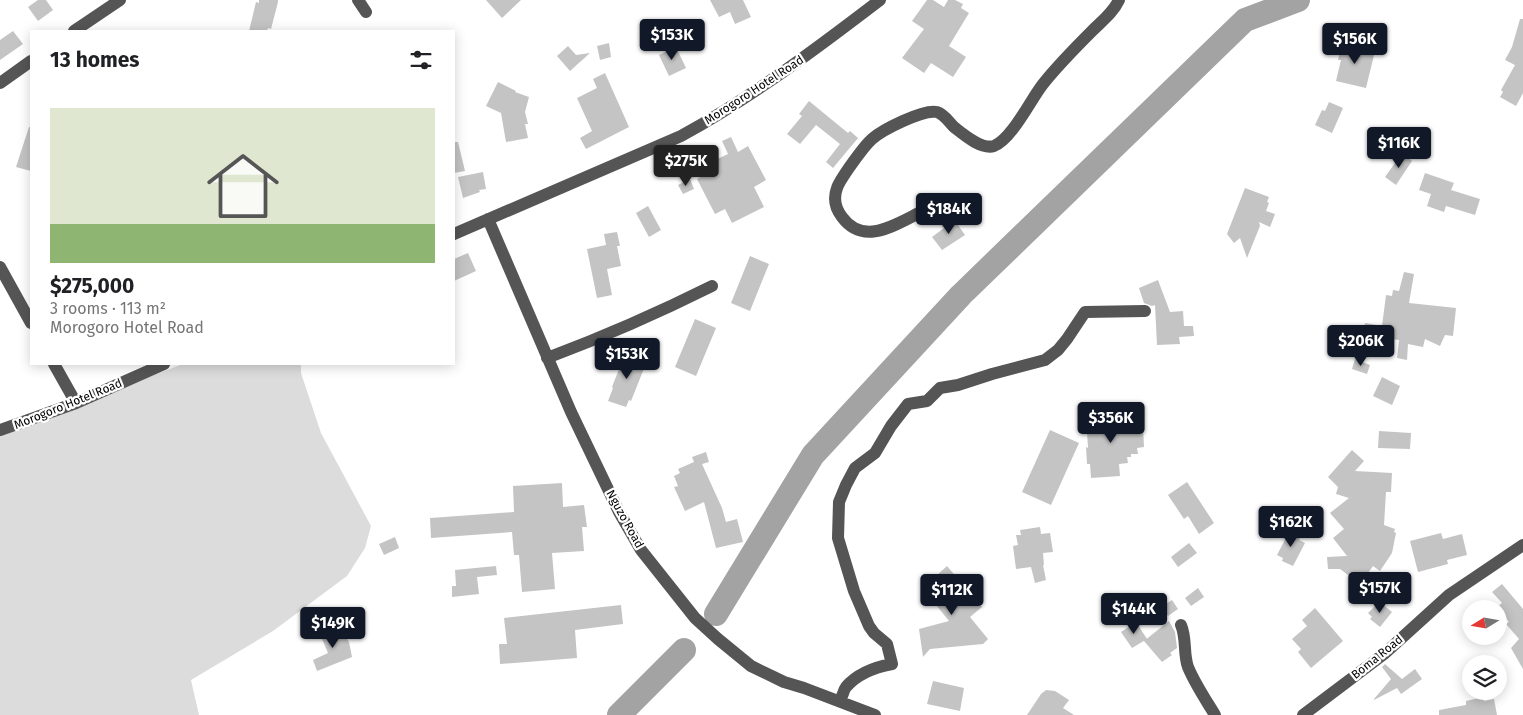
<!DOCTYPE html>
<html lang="en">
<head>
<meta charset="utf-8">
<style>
	:root { --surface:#fff; --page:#f2f2f2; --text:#202124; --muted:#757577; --accent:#111827 }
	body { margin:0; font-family:"Fira Sans",sans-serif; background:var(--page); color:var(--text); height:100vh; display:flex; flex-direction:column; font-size:19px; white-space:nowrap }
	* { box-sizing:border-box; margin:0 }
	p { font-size:16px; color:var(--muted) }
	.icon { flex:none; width:28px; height:28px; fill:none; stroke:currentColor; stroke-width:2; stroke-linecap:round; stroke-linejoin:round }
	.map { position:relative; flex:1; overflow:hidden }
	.drawer { position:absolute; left:30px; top:30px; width:425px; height:335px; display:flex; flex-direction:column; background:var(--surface); border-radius:0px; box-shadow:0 2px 12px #0003 }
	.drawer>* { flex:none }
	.needle { width:32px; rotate:259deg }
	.buttons { position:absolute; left:1462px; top:600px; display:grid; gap:10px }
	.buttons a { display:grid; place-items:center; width:45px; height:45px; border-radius:50%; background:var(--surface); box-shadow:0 2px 12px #0003; font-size:25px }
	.price { position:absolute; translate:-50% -42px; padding:0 11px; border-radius:5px; background:var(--accent); color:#fff; font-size:16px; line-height:32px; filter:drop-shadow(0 1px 2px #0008) }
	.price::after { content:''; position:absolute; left:50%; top:30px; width:15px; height:11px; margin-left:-8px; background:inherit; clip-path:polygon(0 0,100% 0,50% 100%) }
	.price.selected { background:#222; color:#fff }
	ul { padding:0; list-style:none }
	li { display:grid; align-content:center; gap:10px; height:265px; padding:0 20px }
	li span { display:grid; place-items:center; height:155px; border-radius:0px; color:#555 }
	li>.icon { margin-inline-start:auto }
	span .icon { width:90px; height:90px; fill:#fffc; stroke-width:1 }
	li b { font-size:21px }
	h2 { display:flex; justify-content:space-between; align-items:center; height:60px; padding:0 20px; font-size:21px }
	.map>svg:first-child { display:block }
	.green { fill:#dcdcdc }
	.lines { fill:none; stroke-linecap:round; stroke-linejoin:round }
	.river { stroke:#a3a3a3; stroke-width:24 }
	.building { fill:#c4c4c4 }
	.minor { stroke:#555; stroke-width:12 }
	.labels { text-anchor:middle; stroke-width:4.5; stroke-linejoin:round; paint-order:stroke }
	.street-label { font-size:12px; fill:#000; stroke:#fff }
</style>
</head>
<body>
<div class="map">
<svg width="1523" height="715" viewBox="0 0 1523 715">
	<rect width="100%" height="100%" fill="#fff"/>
	<path class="green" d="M183 364H301V373L321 433 371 526 365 548 347 576 273 631 191 680 199 715H0V433Z"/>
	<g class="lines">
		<path class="river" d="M716 614 813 455 961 295 1245 20 1298 0
			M619 715 684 650"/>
	</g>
	<path class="building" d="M38 0H46L53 10 38 21 28 7Z
		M259 0H278V2L271 29 268 28 267 31H249L256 2 259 3Z
		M486 0H521L502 18Z
		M710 0H743L751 17 735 24 730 12 719 17Z
		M927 0H933L944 7 948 0H955L963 4 961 8 969 13 949 46 966 57 953 77 931 63 924 73 902 58 924 29 912 21Z
		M1520 19H1523V93L1516 106 1500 97 1503 92 1501 90 1515 65 1505 60 1512 47Z
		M13 31 23 44 0 60V40Z
		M609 43 611 57 600 60 597 46Z
		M1342 43 1375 51 1366 88 1336 81 1341 60H1338Z
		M568 46 576 55 590 53 570 71 557 56Z
		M676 47 686 68 669 76 659 55Z
		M605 73 629 127 586 149 580 138 592 131 577 98 597 88 593 79Z
		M498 82 516 91 515 92 529 97 525 112 528 124H525L528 138 506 142 501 113 486 106Z
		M809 101 848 133 850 131 858 138 833 168 826 162 840 144 816 125 800 144 787 134 802 116 799 114Z
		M1329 102 1343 108 1332 133 1315 125 1322 110 1325 111Z
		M29 127H31V171L16 167Z
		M731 137 738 152 748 146 766 180 754 187 764 207 732 223 725 209 715 214 697 179 717 168 713 161 728 154 722 141Z
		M454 142H458L465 171 454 173Z
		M1402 153 1412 161 1396 185 1385 177Z
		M483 172 486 189 479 190 480 192 463 198 458 177Z
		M1425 173 1454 183 1451 190 1480 199 1475 215 1446 206 1444 212 1427 206 1431 194 1419 190Z
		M690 179 694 189 683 194 678 185Z
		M1245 188 1269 197 1267 202 1269 203 1266 211 1275 214 1270 227 1259 222 1260 226 1247 258 1240 238 1234 243 1227 234Z
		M648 206 661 230 649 237 636 213Z
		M953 218 965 235 942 250 932 237 944 228 942 226Z
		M617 232 620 246H617L621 266 607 269 612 295 597 298 587 249 606 245 604 234Z
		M468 253 476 271 454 281V259Z
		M750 256 769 264 750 311 731 303Z
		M1404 272 1414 274 1409 303 1456 308 1453 336 1445 335 1440 346 1425 339 1423 347 1408 344 1407 360 1397 358 1399 340 1376 337 1375 344 1363 342 1365 323 1382 326 1386 295 1392 296 1393 290 1399 291Z
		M1158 280 1170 312 1183 311 1184 326H1193L1194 336 1179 337 1180 344 1157 345 1155 305 1152 306 1144 303 1139 288Z
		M695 319 716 328 696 376 675 367Z
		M627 353 647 361 631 401 629 400 626 407 608 401 613 388 612 387 623 359 625 360Z
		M1355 359 1370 365 1367 374 1352 369Z
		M1382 377 1400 386 1392 405 1373 396Z
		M1120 412 1121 422H1127V427L1143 426 1144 447 1137 448 1138 454H1131V457H1127L1128 463 1119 464 1120 476 1091 478 1090 464H1087L1086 447 1088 448 1087 432H1090L1088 415Z
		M1050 430 1079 443 1051 505 1022 492Z
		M1379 431 1411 433 1410 449 1378 448Z
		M1352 450 1364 461 1355 471 1392 473 1391 492H1386L1384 525 1395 529 1394 532 1396 533 1392 553 1380 571 1373 566 1360 584 1340 569H1328L1327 557 1347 556 1333 538 1344 529 1330 513 1349 498 1336 494 1338 487 1328 477Z
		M706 452 709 462 702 464 722 508 726 522 737 519 743 542 716 548 704 502 685 511 674 487 678 486 674 476 680 473 678 469 694 462 692 457Z
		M1187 482 1214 523 1199 534 1188 516 1184 519 1168 495Z
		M562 483 563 507 584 505 587 527H582L584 551 552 553 555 589 522 592 519 555H514L512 532 431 538 430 518 514 512 513 486Z
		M1040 527 1041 534 1050 533 1053 552 1043 553 1044 565H1043L1046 580 1035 583 1031 567 1016 569 1013 546 1018 545 1016 535H1021L1020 530Z
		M1290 530 1301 536 1299 540 1305 543 1293 566 1282 561 1283 558 1277 555Z
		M1441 533 1443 539 1462 534 1467 555 1447 560 1448 564 1418 572 1410 541Z
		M395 537 399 548 384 555 379 544Z
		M1189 543 1197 553 1178 567 1171 557Z
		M496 566 497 575 477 577 479 594 452 597V586H456L455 570Z
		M947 566 982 607 970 617 988 639 983 644 930 649 923 657 919 629 949 621 928 595 931 592 928 588 938 578 936 576Z
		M1502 584 1523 609V669L1511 648 1519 639 1506 624 1509 622 1497 607 1502 603 1492 592Z
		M1198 588 1204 597 1191 606 1185 598Z
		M1172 600 1178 609 1168 616 1161 607Z
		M1381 603 1392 612 1380 627 1370 619 1372 617 1368 613 1375 606 1377 607Z
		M621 605 623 624 575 630 577 658 500 664 499 644H507L504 618Z
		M1315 608 1343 641 1311 668 1298 652 1301 649 1292 639 1307 626 1302 620Z
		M1169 621 1175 632 1177 648 1170 653 1172 655 1162 662 1144 641Z
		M1136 622 1147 639 1132 648 1121 632Z
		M334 626 338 635 343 633 349 642 352 657 317 671 313 660 328 653 319 632Z
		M1385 664 1402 679 1415 669 1422 679 1401 694 1397 688 1374 700V699L1391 679 1382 667Z
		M933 681 964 688 960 711 927 704Z
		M1046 690 1055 691 1069 700 1063 708 1074 715H1027L1041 694Z
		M1483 697 1484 701 1494 699 1497 715H1439V710L1466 705V701Z"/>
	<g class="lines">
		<path class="minor" d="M358 0 366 12
			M74 31 120 0
			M0 83 31 61
			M923 211C896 224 864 247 842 217 835 208 833 199 837 188 840 179 864 146 872 139 882 130 923 109 937 112 944 114 949 122 954 127 963 134 981 150 994 146 1012 139 1031 99 1043 84 1058 65 1075 48 1092 31 1102 21 1113 13 1119 0
			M488 219 571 412 619 512 641 550 695 618 718 639 751 666 784 682 804 688 875 715
			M454 234 681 136C752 97 816 49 880 0
			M0 267 31 323
			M547 358C603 337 658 313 712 286
			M54 364 76 403
			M0 430 76 403 164 364
			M1181 625C1187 639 1183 653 1188 667 1195 684 1206 700 1215 715
			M839 701C843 697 843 691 846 687 858 673 876 667 892 664L887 644 874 633 869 626 854 591 838 538 839 502 846 485 855 468 875 453 891 426 908 404 927 401 940 388 958 385 992 374 1045 360 1058 350 1067 339 1085 312 1145 311
			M1303 715 1384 654 1449 595 1523 545"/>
	</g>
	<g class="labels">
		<g class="street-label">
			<text transform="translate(754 90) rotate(-33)" y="4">Morogoro Hotel Road</text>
			<text transform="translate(68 404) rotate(-22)" y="4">Morogoro Hotel Road</text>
			<text transform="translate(625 519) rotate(61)" y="4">Nguzo Road</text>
			<text transform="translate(1377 657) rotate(-39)" y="4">Boma Road</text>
		</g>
	</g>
</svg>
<div class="buttons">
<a><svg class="needle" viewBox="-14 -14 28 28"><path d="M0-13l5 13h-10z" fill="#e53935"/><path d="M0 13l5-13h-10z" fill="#757577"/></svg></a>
<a><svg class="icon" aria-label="layers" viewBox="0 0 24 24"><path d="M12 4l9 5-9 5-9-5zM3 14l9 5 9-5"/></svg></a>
</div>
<b class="price" style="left:672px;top:61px">$153K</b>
<b class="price" style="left:1355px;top:65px">$156K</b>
<b class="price" style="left:1399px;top:169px">$116K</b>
<b class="price selected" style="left:686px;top:187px">$275K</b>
<b class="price" style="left:949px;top:235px">$184K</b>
<b class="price" style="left:1361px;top:367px">$206K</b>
<b class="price" style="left:627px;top:380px">$153K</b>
<b class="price" style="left:1111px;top:444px">$356K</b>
<b class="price" style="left:1291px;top:548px">$162K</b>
<b class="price" style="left:1380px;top:614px">$157K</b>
<b class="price" style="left:952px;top:616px">$112K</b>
<b class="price" style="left:1134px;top:635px">$144K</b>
<b class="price" style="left:333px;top:649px">$149K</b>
<section class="drawer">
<h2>13 homes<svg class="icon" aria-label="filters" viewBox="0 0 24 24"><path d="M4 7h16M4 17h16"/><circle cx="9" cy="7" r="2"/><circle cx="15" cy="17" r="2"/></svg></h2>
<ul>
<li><span style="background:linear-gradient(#dfe7d0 75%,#8fb573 0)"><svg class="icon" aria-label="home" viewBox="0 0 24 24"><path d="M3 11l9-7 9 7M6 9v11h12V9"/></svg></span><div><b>$275,000</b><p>3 rooms · 113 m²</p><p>Morogoro Hotel Road</p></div></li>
</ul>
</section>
</div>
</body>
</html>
